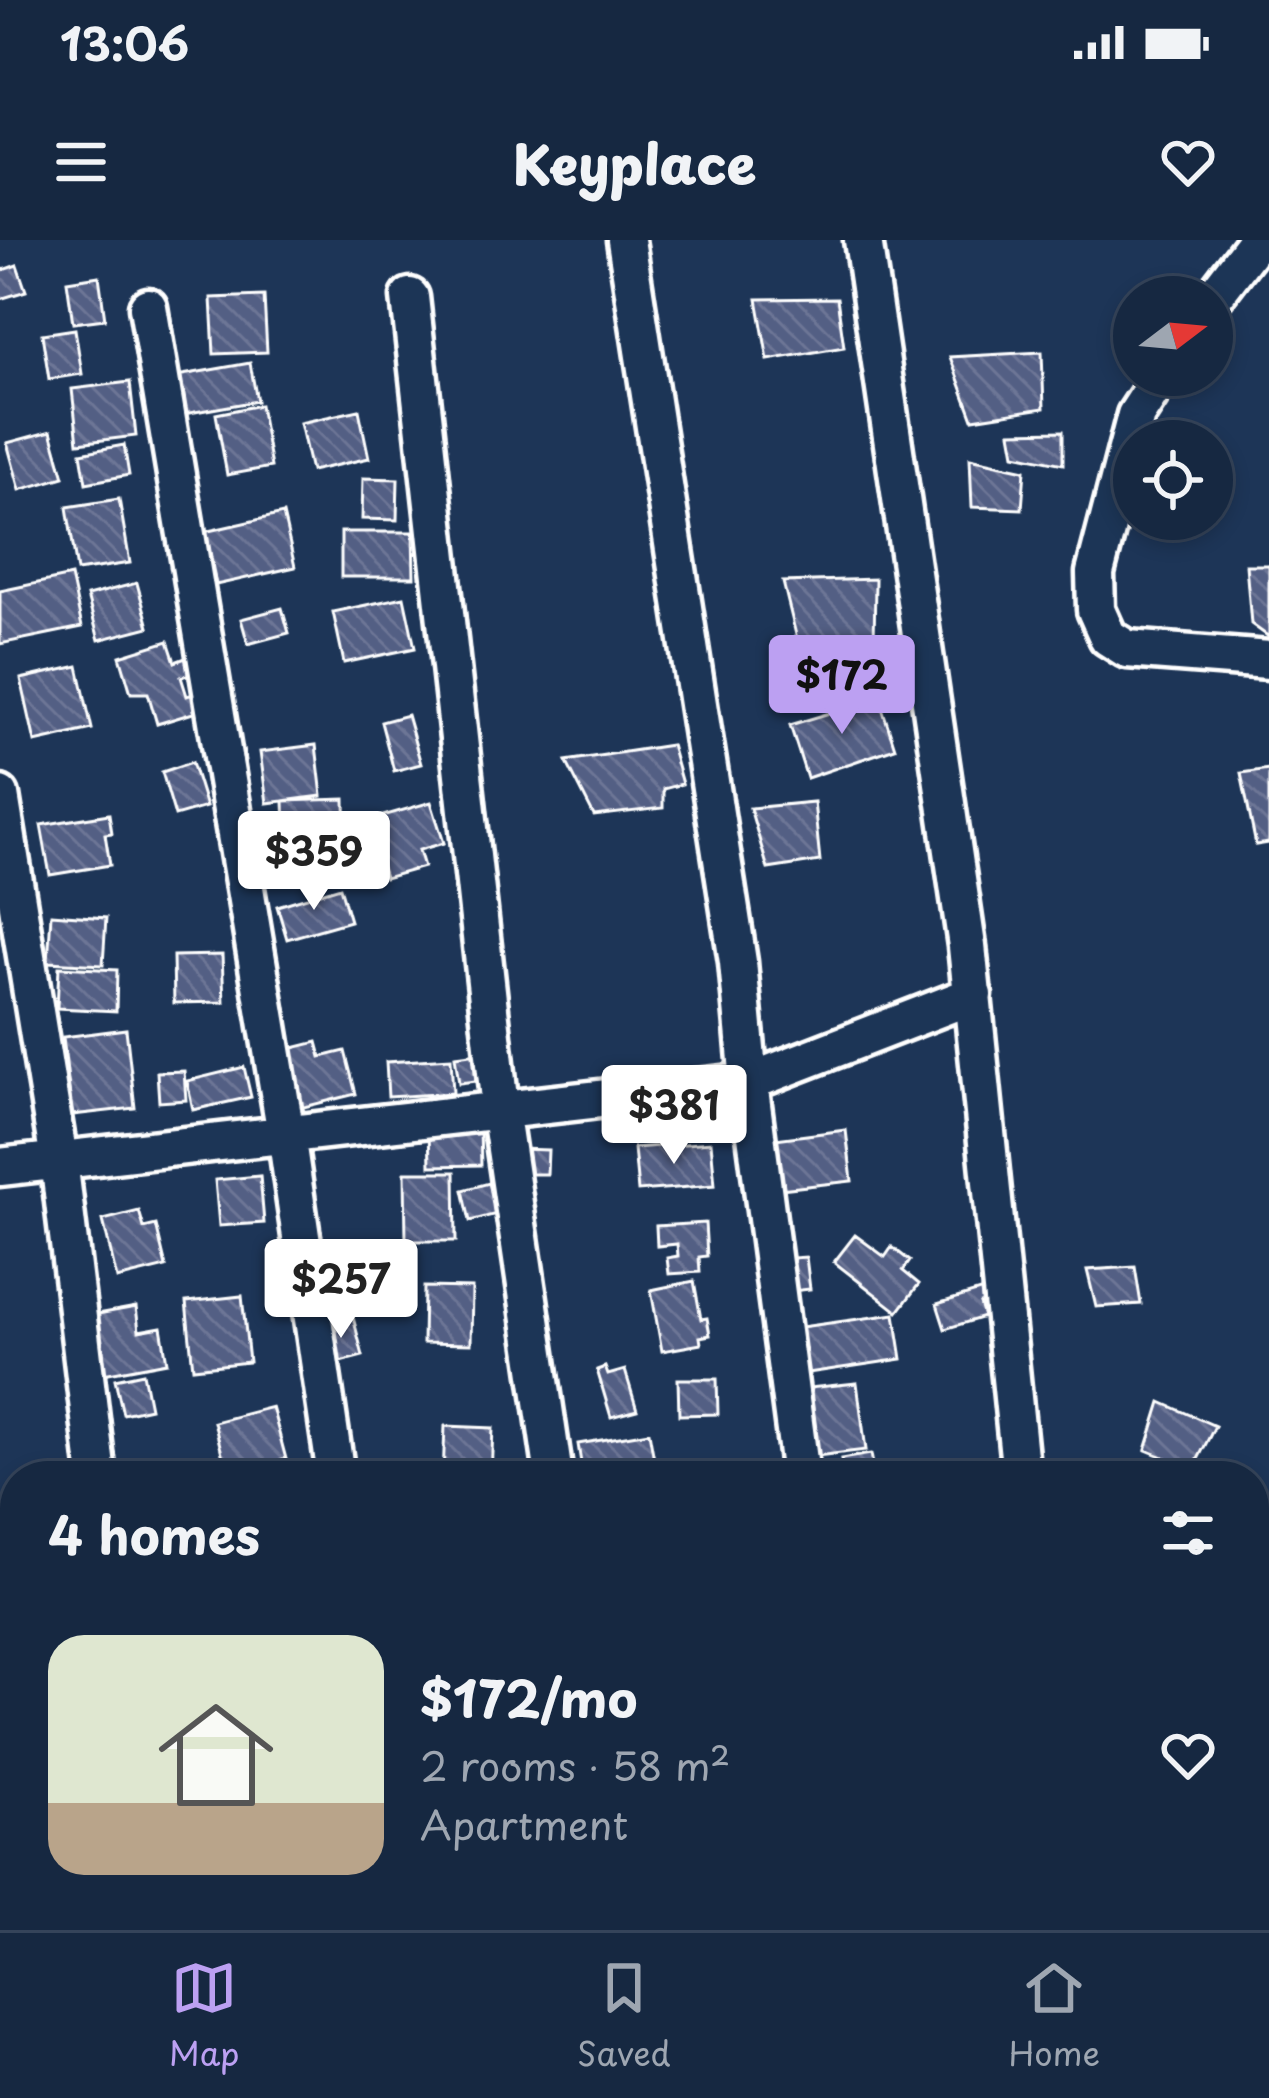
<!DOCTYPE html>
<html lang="en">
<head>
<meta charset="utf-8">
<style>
	:root { --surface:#162841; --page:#1f3048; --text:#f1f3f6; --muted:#9ea6b1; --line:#35445a; --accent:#bca0f2 }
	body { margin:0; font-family:"Playpen Sans",sans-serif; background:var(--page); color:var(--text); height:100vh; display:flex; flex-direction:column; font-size:45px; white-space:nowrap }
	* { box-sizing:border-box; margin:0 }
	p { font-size:39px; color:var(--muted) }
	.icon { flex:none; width:66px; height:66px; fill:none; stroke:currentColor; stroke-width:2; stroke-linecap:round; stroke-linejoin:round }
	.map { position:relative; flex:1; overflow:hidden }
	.side { position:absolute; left:0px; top:1221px; width:1269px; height:471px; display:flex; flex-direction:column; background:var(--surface); border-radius:48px 48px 0 0; box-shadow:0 6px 18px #0003,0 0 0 3px var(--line) }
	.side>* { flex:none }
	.needle { width:78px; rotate:74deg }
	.fabs { position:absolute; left:1113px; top:36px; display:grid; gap:24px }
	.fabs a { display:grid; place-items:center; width:120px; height:120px; border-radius:50%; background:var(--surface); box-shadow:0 6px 18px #0003,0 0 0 3px var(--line); font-size:60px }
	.price { position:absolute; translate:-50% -102px; padding:0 27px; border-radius:12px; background:#fff; color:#222; font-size:39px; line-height:78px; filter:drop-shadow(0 3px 6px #0008) }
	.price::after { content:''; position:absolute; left:50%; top:72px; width:36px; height:27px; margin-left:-18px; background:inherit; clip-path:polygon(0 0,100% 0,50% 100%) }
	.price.on { background:var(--accent); color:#111 }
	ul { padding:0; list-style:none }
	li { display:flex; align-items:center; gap:36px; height:300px; padding:0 48px }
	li+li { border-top:3px solid var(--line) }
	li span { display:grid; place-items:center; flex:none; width:336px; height:240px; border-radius:36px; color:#555 }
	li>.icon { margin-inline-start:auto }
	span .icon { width:144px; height:144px; fill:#fffc; stroke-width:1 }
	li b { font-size:51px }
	h2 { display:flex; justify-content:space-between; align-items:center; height:144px; padding:0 48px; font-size:51px }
	.status { display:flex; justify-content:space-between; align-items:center; height:84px; padding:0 60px; background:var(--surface); direction:ltr }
	.status svg { height:33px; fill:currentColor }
	header { display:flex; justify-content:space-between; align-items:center; height:156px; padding:0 48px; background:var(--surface); font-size:54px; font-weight:800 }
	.menu { display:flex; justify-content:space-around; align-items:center; height:168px; border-top:3px solid var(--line); background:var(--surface); font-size:33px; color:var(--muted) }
	.menu a { display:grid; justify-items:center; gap:6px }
	.menu .on { color:var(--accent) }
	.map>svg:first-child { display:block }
	.building { fill:url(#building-back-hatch); stroke:#fff; stroke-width:3 }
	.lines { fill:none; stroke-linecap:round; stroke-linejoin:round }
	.minor-casing { stroke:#fff; stroke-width:45 }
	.minor { stroke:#1d3557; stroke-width:36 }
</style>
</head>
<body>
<div class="status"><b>13:06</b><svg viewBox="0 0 49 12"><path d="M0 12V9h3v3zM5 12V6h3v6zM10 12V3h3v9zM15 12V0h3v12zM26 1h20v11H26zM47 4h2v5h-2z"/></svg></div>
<header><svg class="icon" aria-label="menu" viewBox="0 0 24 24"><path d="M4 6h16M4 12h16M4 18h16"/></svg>Keyplace<svg class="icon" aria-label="heart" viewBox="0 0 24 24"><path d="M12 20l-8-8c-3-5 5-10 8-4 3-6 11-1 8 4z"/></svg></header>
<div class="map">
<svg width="1269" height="1690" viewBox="0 0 1269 1690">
	<defs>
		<pattern id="building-back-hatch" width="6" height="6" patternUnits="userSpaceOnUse" patternTransform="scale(3)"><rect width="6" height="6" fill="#535e84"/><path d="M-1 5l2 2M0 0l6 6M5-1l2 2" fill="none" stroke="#6d7696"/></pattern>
	</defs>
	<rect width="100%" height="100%" fill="#1d3557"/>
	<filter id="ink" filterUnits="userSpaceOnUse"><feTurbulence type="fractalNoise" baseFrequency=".00833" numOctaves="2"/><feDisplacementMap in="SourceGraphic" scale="24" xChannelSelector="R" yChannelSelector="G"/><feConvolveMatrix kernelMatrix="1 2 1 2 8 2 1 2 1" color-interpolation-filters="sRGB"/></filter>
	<g filter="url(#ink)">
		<path class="building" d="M17 25 26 51 0 59V31Z
			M99 36 105 79 73 83 67 41Z
			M264 56 267 112 214 114 211 58Z
			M837 58 844 107 768 120 757 59Z
			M75 89 82 134 49 139 42 94Z
			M1042 112 1044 168 973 179 950 117Z
			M250 123 257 161 178 175 171 137Z
			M130 142 136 196 78 203 72 149Z
			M260 165 271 227 227 235 216 174Z
			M359 170 369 218 311 231 300 183Z
			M51 191 64 237 20 250 7 203Z
			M1063 191V224L1015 214 1011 192Z
			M124 205 129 235 86 243 81 213Z
			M970 218 1025 230 1022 269 972 267Z
			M363 238 398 239 397 280 362 279Z
			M119 259 130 323 77 331 67 267Z
			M283 274 295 327 216 345 204 292Z
			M341 292H413L414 337H341Z
			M1246 325H1269V397L1251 384Z
			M71 336 82 387 0 404V351Z
			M875 339 874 408 797 399 783 342Z
			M137 343 149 387 99 400 87 356Z
			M404 357 415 408 344 423 333 372Z
			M282 368 289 393 248 404 241 379Z
			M168 401 175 422 188 417 193 433 181 437 187 456 197 453 203 470 157 484 148 453H131L120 416Z
			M78 426 92 489 35 502 21 439Z
			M879 458 895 508 807 538 790 485Z
			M407 475 421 524 394 531 381 482Z
			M316 505 322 556 267 563 260 512Z
			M671 505 682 544 663 549V568L594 576 566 521Z
			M192 522 206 567 175 576 162 532Z
			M1269 529V603L1256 605 1241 533Z
			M345 559 346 612 286 614 284 561Z
			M431 562 444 603 419 610 424 627 385 638 369 580Z
			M814 562 820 621 768 629 750 568Z
			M109 574 112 593 105 594 110 625 50 635 41 585Z
			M340 647 350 681 287 699 277 666Z
			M51 674 106 678 103 725 48 722Z
			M222 715 224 762 174 763 173 716Z
			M59 727 117 730 116 771 57 768Z
			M126 789 135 868 72 875 63 797Z
			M317 802 321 817 345 811 356 854 292 870 277 812Z
			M487 812 492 839 459 843 455 816Z
			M451 818 453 853 388 857 386 822Z
			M244 827 251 857 193 870 187 841Z
			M184 831 186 860 159 862 157 832Z
			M429 889H480L481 925 430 926Z
			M846 890 852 941 780 949 775 899Z
			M711 902 715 945 638 951 634 908Z
			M518 909 548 910 547 934H517Z
			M405 932H455L456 1001H406Z
			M260 936 264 983 219 986 215 940Z
			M489 943 497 974 470 981 463 950Z
			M139 971 144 988 156 985 166 1027 117 1039 103 980Z
			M705 983 707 1016 699 1017 700 1032 669 1034 667 1018 678 1016 677 1004 657 1006 656 986Z
			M855 995 885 1017 892 1007 910 1021 903 1031 919 1044 898 1072 834 1022Z
			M806 1017 810 1049 783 1052 779 1019Z
			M1135 1027 1141 1064 1096 1067 1087 1030Z
			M694 1041 701 1079 707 1078 710 1095 700 1097 701 1104 662 1111 651 1050Z
			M424 1047 472 1048 471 1104 423 1103Z
			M983 1050 987 1062 980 1064 984 1077 945 1089 937 1064Z
			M242 1056 249 1122 193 1128 186 1062Z
			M136 1067 139 1091 161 1087 167 1122 98 1135 87 1076Z
			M895 1074 902 1119 808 1133 801 1087Z
			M353 1077 363 1116 329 1125 319 1086Z
			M605 1127 608 1135 625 1130 637 1170 611 1177 597 1130Z
			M143 1133 150 1168 123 1174 115 1139Z
			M678 1139H717L718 1174 679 1175Z
			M857 1143 866 1210 808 1217 799 1149Z
			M1161 1162 1215 1186 1193 1229 1146 1210Z
			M272 1167 286 1219 280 1221 284 1236H258L255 1225 227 1233 214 1182Z
			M445 1186 493 1188 491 1236H443Z
			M649 1192 657 1236H583L578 1204Z
			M871 1214 875 1236H844L841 1219Z
			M181 1223 182 1236H123V1228Z
			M890 1229 960 1230V1236H890Z
			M876 1677H952L953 1690H877Z
			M969 1677H1054V1683L1025 1686V1690H971Z"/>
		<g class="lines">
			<g class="minor-casing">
				<path id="minor" d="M626 0 738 722 749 842 801 1236
					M863 0 967 706 1021 1236
					M410 57 500 868 554 1236
					M1212 59 1257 0
					M148 67 286 894 336 1236
					M1162 135 1136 175 1095 333 1096 370 1108 397 1127 409 1269 420
					M0 555 59 920 97 1236
					M0 927 749 842 973 755
					M155 1677 157 1690
					M393 1677 395 1690
					M604 1677 605 1690
					M859 1677 861 1690"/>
			</g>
			<use href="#minor" class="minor"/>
		</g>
	</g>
</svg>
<div class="fabs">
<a><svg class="needle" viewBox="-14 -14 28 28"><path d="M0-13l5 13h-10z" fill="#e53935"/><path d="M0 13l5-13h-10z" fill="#9ea6b1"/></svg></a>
<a><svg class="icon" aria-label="locate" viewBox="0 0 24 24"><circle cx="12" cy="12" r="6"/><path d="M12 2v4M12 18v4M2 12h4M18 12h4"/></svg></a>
</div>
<b class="price on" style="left:842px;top:497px">$172</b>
<b class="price" style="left:314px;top:673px">$359</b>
<b class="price" style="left:674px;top:927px">$381</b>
<b class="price" style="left:341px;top:1101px">$257</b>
<section class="side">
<h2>4 homes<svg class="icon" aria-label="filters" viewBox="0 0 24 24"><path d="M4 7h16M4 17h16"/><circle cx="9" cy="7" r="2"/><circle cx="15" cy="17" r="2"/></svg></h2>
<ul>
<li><span style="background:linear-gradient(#dfe7d0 70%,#b9a48a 0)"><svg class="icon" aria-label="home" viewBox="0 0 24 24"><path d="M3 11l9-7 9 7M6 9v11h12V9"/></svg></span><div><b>$172/mo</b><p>2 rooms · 58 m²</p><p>Apartment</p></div><svg class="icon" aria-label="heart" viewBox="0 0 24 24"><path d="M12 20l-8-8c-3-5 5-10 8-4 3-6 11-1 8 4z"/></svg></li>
</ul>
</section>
</div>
<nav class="menu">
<a class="on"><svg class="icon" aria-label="map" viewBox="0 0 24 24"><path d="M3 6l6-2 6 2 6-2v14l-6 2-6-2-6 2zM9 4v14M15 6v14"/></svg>Map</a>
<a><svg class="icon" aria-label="saved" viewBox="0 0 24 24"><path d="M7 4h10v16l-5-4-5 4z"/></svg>Saved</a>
<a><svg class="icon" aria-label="home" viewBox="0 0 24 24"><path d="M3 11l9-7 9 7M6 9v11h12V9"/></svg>Home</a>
</nav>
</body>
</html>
